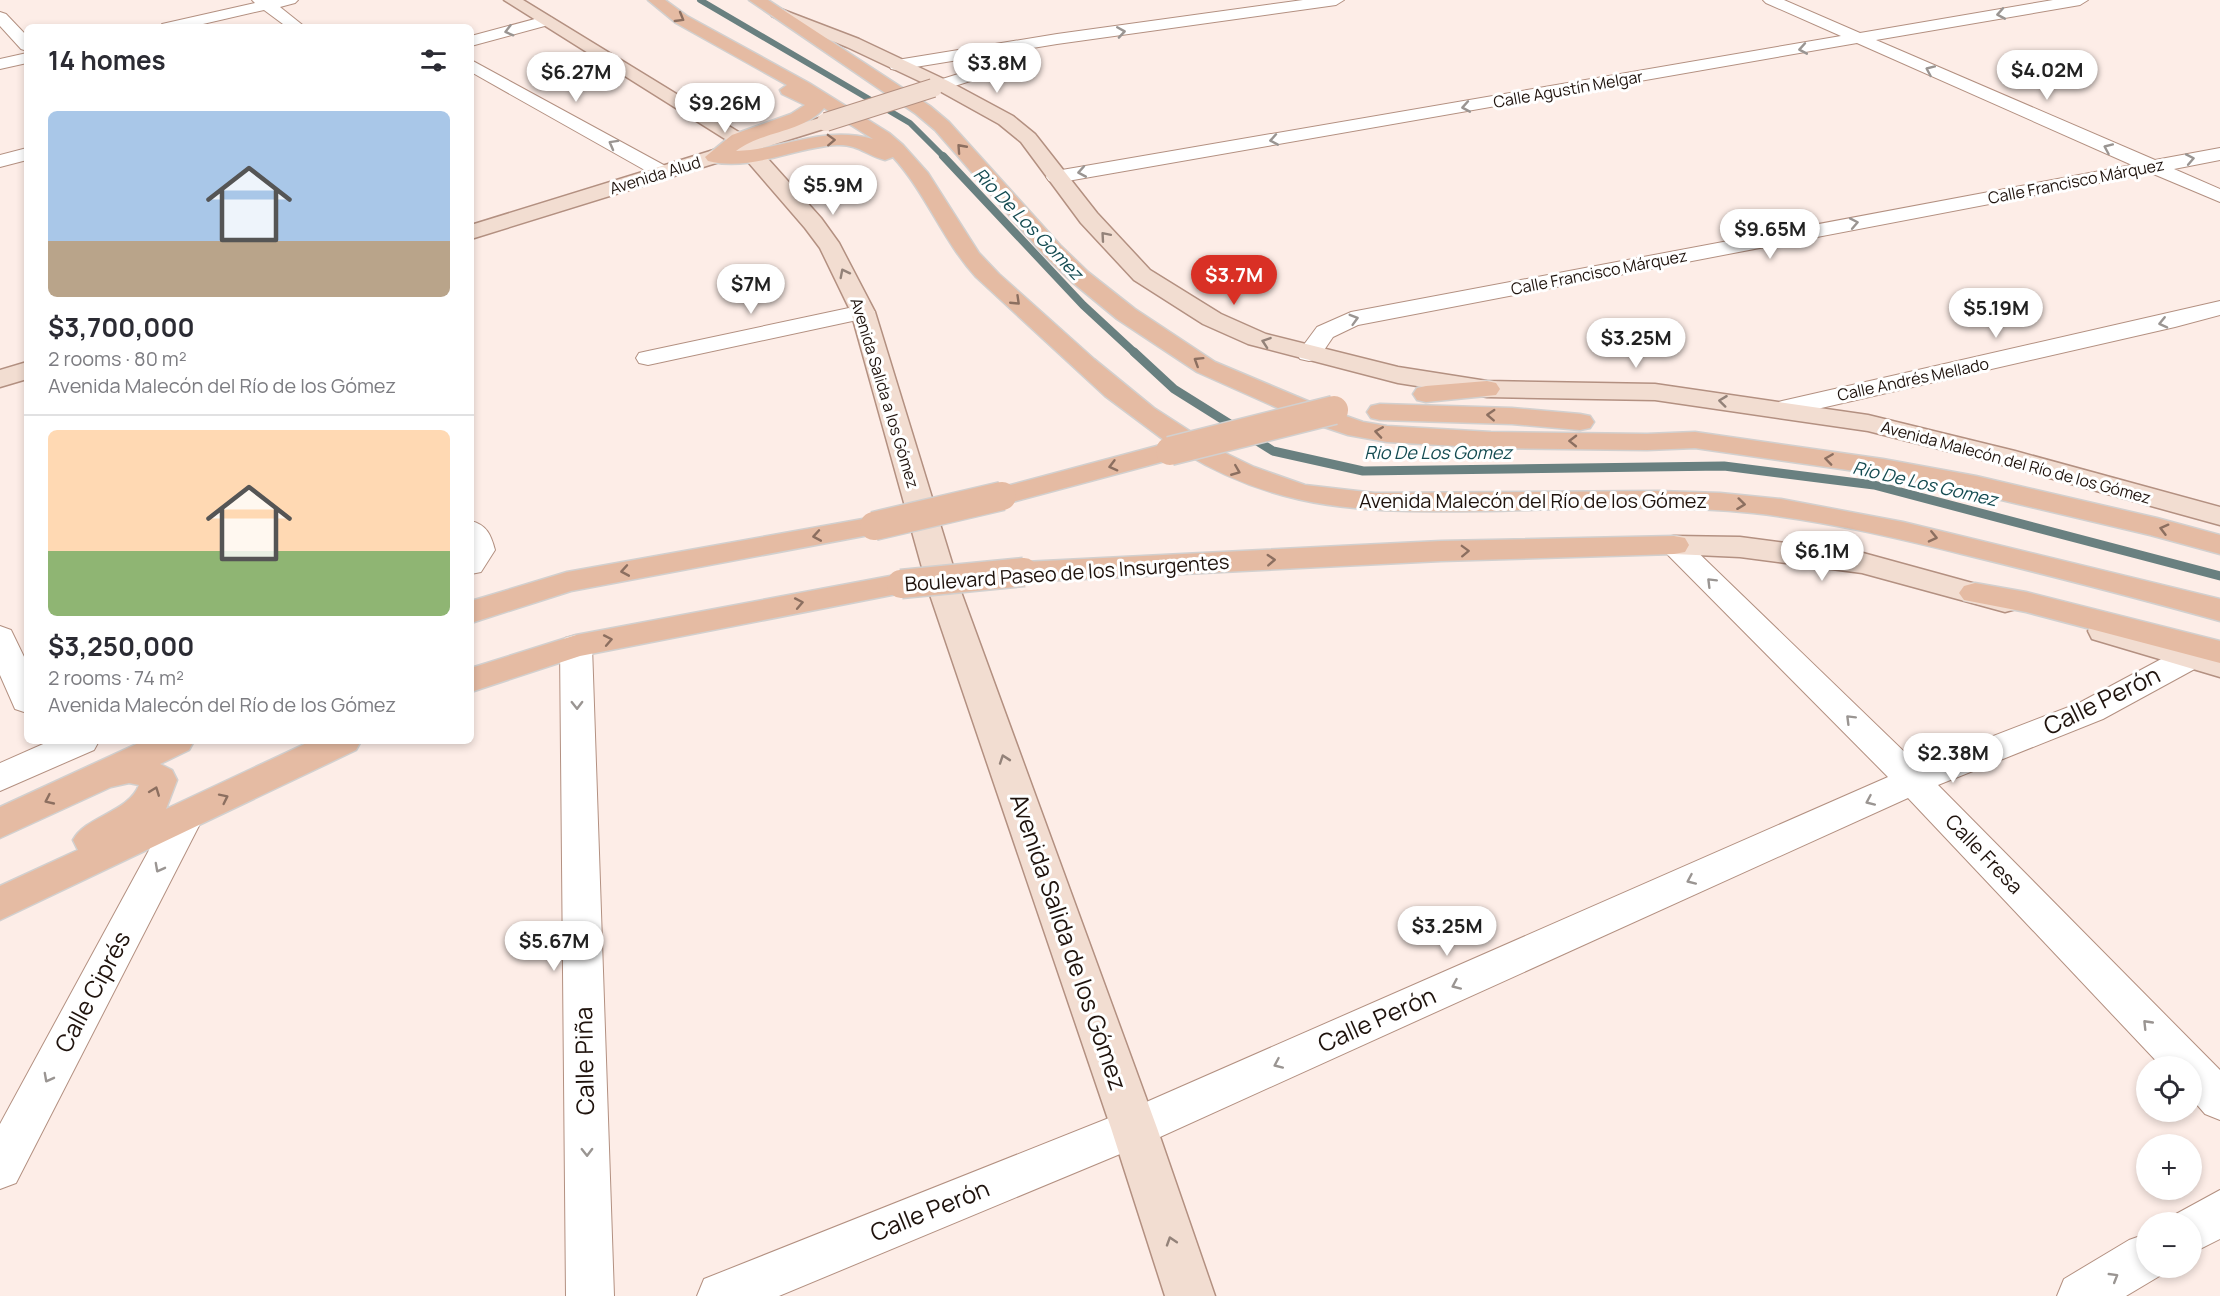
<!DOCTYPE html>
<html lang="en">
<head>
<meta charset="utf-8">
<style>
	:root { --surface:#fff; --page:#f7f7f7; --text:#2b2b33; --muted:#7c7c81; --line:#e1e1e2; --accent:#d93025 }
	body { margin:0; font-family:Manrope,sans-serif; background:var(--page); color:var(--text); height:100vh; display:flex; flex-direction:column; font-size:22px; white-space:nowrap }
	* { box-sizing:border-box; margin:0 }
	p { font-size:20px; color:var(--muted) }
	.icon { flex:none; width:33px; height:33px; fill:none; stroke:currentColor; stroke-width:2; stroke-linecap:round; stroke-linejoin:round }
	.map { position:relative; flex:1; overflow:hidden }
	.side { position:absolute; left:24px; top:24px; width:450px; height:720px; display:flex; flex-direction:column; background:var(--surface); border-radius:9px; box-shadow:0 3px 9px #0003 }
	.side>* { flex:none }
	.tools { position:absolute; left:2136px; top:1056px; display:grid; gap:12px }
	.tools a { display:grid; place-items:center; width:66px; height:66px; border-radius:50%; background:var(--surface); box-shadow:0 3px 9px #0003; font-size:30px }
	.price { position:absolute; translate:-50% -51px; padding:0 14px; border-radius:21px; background:#fff; color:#222; font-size:20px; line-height:39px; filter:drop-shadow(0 2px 3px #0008) }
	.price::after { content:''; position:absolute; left:50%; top:36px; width:18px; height:14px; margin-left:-9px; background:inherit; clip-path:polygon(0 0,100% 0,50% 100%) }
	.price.selected { background:var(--accent); color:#fff }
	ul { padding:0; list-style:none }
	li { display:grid; align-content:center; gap:12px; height:318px; padding:0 24px }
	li+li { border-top:2px solid var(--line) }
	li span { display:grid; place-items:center; height:186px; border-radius:9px; color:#555 }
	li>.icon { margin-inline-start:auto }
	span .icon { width:108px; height:108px; fill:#fffc; stroke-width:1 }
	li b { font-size:26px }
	h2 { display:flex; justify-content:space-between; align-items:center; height:72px; padding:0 24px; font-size:26px }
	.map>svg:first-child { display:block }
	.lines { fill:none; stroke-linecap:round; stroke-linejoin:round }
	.stream-far2 { stroke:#698080; stroke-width:6 }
	.stream-far1 { stroke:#698080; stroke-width:8 }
	.stream { stroke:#698080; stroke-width:9 }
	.street-casing { stroke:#b39081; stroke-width:2 }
	.secondary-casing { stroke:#b39081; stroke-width:3 }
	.primary-casing { stroke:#d2d0cf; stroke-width:3 }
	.street { fill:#fff; fill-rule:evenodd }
	.secondary { fill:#f2ddd1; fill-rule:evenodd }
	.primary { fill:#e5bba3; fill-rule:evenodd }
	.secondary-bridge-casing { stroke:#b39081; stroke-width:20; stroke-linecap:butt }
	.primary-bridge-casing { stroke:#d2d0cf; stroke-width:31; stroke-linecap:butt }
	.secondary-bridge { stroke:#f2ddd1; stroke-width:18 }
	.primary-bridge { stroke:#e5bba3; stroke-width:28 }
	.oneway { stroke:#9a9592 }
	.oneway2 { stroke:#8c6f60 }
	.oneway3 { stroke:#938279 }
	.labels { text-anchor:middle; stroke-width:6; stroke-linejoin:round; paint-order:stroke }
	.far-street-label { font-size:16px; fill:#1f130d; stroke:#fff }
	.far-water-label { font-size:18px; font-style:italic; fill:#154c52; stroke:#fff }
	.street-label { font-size:20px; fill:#1f130d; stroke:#fff }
	.near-street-label { font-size:24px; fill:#1f130d; stroke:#fff }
</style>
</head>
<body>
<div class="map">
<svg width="2220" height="1296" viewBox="0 0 2220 1296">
	<rect width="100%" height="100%" fill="#fdede7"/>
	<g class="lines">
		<path class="stream-far2" d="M700 0 910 123 944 157"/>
		<path class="stream-far1" d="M943 156 1083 305 1136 354"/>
		<path class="stream" d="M1134 352 1174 389 1273 451 1363 471 1724 466 1874 485 2220 576"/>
		<g class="street-casing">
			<path id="street" d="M252 0H298L295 3 280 7 305 27H287L264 10 190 27H160L162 24 255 3Z
				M1303 0H1344L1336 5 1057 44 897 70 891 69 889 65 891 61 897 60 1057 34Z
				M1763 0H1784L1860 33 2053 0H2088L2080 5 1876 40 2155 160 2220 148V160L2174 169 2220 189V202L2151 173 1358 325 1333 337 1318 359 1309 361 1300 359 1297 354 1317 327 1351 312 2132 165 1857 43 1056 183 1049 181 1046 177 1049 173 1056 171 1841 36 1766 3Z
				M0 12 6 14 27 36V51L21 49 0 26Z
				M546 16 552 18 554 21 552 24 471 46V36Z
				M27 53V63L0 69V59Z
				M1012 57 1018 58 1020 62 1018 66 942 90 936 89 933 85 936 81Z
				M471 60 671 169 674 173 671 177H657L471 72Z
				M27 148V160L0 167V155Z
				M2220 301V315L2175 327 1782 417 1773 414 1769 409 1773 404 1782 401Z
				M863 305 871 307 875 312 871 317 648 365 639 363 636 358 639 353 648 351Z
				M471 521C487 525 491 535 495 550L481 572 471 574Z
				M1674 536 1684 539 1918 765 2079 703 2180 649 2191 646 2202 649 2207 657 2202 665 2103 719 1938 785 2220 1070V1120L2205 1114 2192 1099V1066H2161L1908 798 1149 1142 779 1296H697L704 1279 1119 1114 1888 777 1664 551 1660 545 1664 539Z
				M0 626 11 630 27 663V713L15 709 0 675Z
				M576 635 587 638 592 646 614 1296H566L560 646 565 638Z
				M50 741H99L94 750 0 791V763Z
				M186 802 199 806 204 816 16 1183 0 1189V1124L173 806Z
				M2220 1190V1239L2192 1253V1222H2172L2176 1214Z
				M2146 1234V1268H2165L2163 1274 2126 1296H2057L2064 1279 2129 1240Z"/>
		</g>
		<g class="secondary-casing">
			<path id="secondary" d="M504 0H523L750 139 826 116 833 118 836 122 833 126 759 149 821 218 839 243 875 312 960 589 1157 1128 1215 1296H1165L1111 1128 928 589 851 312 820 248 805 228 742 155 471 239V225L733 144Z
				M778 8 859 39 948 81 1013 116 1035 134 1097 213 1150 270 1221 314 1266 334 1398 367 1487 381 1655 384 1868 415 2015 451 2220 507V525L1995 463 1868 431 1655 400 1487 397 1398 383 1248 344 1203 324 1134 280 1081 223 1021 142 999 124 936 89 847 47 772 16 770 13Z
				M27 362V379L0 387V370Z
				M1674 536 1740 537 1863 553 2016 595 2021 602 2016 609 2005 612 1862 573 1740 557 1674 554 1663 552 1659 545 1663 538Z
				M2104 620 2220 653V677L2092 639 2088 631 2092 623Z"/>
		</g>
		<g class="primary-casing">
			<path id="primary" d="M648 0H665L687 16 809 83 889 133 903 145 928 173 979 253 999 274 1094 359 1154 408 1219 450 1254 467 1305 485 1375 493 1658 491 1720 493 1781 499 1903 522 2220 599V621C2134 597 2048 575 1962 554 1893 537 1824 521 1753 513 1665 504 1575 509 1486 511 1373 512 1284 514 1183 452L1180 457 1012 502 1002 505 992 502 987 496 992 490 1168 443 1105 396 976 277C943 241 926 193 893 157L885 160C866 155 858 144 837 145 794 147 752 172 708 161L705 157 732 135 791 114 805 105 782 94 780 90 787 85 676 23ZM824 108 873 139C823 125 785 149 736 151 761 131 803 133 824 108Z
				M749 0H768L930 106 949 122 1060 245 1088 272 1135 309 1215 362 1329 410 1363 422 1387 426 1491 432 1647 434 1695 432 1883 459 1976 476 2157 518 2220 535V554L2150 535 1976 494 1883 475 1695 448 1647 450 1491 448 1387 442 1348 435 1309 422 1197 372 1117 319 1072 282 1044 255 935 130 916 114Z
				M1487 381 1496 383 1500 389 1496 395 1426 402 1417 400 1413 394 1417 388 1426 386Z
				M1380 404 1512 408 1580 414 1590 416 1594 422 1590 428 1580 430 1512 424 1380 420 1371 418 1367 412 1371 406Z
				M874 517 885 520 889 526 885 532 571 591 471 623V601L567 572Z
				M1674 536 1685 538 1689 545 1685 552 1674 554 1441 561 1024 582 1013 579 1008 572 1013 565 1024 562 1441 541Z
				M901 574 912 577 917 584 912 591 580 656 471 692V668L576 635Z
				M1975 583 2026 592 2220 641V663L2026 612 1964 600 1959 593 1964 586Z
				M143 741H194L189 750 160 764 172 770 177 780 166 809 311 741H361L356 750 0 920V886L78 850 73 840C86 816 129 812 139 785L129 783 111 787 0 838V807Z"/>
		</g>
		<use href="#street" class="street"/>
		<use href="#secondary" class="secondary"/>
		<use href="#primary" class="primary"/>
		<g class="secondary-bridge-casing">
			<path id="secondary-bridge" d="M826 122 933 88"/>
		</g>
		<g class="primary-bridge-casing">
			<path id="primary-bridge" d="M1170 451 1334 410
				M874 526 1002 496
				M901 584 1024 572"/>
		</g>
		<use href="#secondary-bridge" class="secondary-bridge"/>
		<use href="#primary-bridge" class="primary-bridge"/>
	</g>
	<defs><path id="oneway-chevron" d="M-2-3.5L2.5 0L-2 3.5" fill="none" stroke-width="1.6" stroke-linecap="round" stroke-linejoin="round" transform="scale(1.5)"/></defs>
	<g class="oneway">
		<use href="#oneway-chevron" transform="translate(2001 14) rotate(170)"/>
		<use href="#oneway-chevron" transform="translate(509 31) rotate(165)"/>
		<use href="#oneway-chevron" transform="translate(1121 32) rotate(-9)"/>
		<use href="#oneway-chevron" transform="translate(1803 49) rotate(170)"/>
		<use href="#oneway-chevron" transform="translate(1930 70) rotate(-156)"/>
		<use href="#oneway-chevron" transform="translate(1466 107) rotate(170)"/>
		<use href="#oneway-chevron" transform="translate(1274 140) rotate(170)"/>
		<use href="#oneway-chevron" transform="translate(613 144) rotate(-151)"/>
		<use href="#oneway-chevron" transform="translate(2108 148) rotate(-156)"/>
		<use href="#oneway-chevron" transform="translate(2190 159) rotate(-11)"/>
		<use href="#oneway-chevron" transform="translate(1082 172) rotate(170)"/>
		<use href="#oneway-chevron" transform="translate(1854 223) rotate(-11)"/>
		<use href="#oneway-chevron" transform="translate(1354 319) rotate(-16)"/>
		<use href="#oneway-chevron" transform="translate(2163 323) rotate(167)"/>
		<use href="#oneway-chevron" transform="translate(1711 582) rotate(-135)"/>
		<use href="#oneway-chevron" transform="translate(577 705) rotate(89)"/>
		<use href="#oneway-chevron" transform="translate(1850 719) rotate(-135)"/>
		<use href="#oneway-chevron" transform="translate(1870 801) rotate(156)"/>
		<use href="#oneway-chevron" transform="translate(159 868) rotate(118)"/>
		<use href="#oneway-chevron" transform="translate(1691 880) rotate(156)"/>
		<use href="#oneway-chevron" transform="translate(1456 985) rotate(156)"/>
		<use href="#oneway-chevron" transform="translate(2147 1024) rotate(-134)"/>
		<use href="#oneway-chevron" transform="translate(1278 1064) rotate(156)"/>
		<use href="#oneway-chevron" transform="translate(48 1078) rotate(118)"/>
		<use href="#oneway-chevron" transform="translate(587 1152) rotate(89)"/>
		<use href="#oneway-chevron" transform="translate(2114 1277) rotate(-31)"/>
	</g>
	<g class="oneway2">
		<use href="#oneway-chevron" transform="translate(680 18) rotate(30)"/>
		<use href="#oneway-chevron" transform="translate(831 140) rotate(-2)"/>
		<use href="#oneway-chevron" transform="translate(961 148) rotate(-132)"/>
		<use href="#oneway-chevron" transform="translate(1016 301) rotate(44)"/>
		<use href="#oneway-chevron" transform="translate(1198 361) rotate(-148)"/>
		<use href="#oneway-chevron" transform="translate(1491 415) rotate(-177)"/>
		<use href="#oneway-chevron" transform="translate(1379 432) rotate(-171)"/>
		<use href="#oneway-chevron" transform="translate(1573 441) rotate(-179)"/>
		<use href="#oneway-chevron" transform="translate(1829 459) rotate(-172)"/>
		<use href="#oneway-chevron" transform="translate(1113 466) rotate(165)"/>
		<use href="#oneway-chevron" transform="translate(1236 471) rotate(22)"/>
		<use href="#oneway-chevron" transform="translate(1741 504) rotate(7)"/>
		<use href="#oneway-chevron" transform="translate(2164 529) rotate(-165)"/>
		<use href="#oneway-chevron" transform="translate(817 536) rotate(170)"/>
		<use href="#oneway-chevron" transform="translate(1933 537) rotate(13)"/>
		<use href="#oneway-chevron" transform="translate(1465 551) rotate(-2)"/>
		<use href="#oneway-chevron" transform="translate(1271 560) rotate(-3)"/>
		<use href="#oneway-chevron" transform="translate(625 571) rotate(170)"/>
		<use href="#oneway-chevron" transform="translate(799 603) rotate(-11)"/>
		<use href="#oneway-chevron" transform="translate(608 640) rotate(-11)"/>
		<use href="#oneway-chevron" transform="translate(155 791) rotate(-69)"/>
		<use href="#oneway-chevron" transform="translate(224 798) rotate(-26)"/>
		<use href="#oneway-chevron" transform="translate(49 800) rotate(155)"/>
	</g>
	<g class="oneway3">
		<use href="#oneway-chevron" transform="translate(1105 236) rotate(-131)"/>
		<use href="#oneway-chevron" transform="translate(844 273) rotate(-117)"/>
		<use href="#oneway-chevron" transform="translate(1266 342) rotate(-161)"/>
		<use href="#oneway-chevron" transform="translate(1723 401) rotate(-173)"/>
		<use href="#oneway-chevron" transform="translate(1004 759) rotate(-109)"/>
		<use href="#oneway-chevron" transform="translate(1171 1241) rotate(-108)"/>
	</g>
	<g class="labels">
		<g class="far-street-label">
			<text transform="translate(1568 89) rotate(-10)" y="6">Calle Agustín Melgar</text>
			<text transform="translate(655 175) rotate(-17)" y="6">Avenida Alud</text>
			<text transform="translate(2076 181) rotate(-11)" y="6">Calle Francisco Márquez</text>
			<text transform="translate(1599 272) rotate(-11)" y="6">Calle Francisco Márquez</text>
			<text transform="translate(1913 379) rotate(-12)" y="6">Calle Andrés Mellado</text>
			<text transform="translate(885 393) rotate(73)" y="6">Avenida Salida a los Gómez</text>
			<text transform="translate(2016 462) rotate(15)" y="6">Avenida Malecón del Río de los Gómez</text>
		</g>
		<g class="far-water-label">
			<text transform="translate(1028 224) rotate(46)" y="6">Rio De Los Gomez</text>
			<text x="1438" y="459">Rio De Los Gomez</text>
			<text transform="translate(1925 484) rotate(13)" y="6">Rio De Los Gomez</text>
		</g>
		<g class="street-label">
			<text x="1533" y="508">Avenida Malecón del Río de los Gómez</text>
			<text transform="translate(1067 573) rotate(-4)" y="7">Boulevard Paseo de los Insurgentes</text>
			<text transform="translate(1984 854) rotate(46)" y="7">Calle Fresa</text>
		</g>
		<g class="near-street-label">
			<text transform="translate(2102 701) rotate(-26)" y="8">Calle Perón</text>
			<text transform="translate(1068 942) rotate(71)" y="8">Avenida Salida de los Gómez</text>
			<text transform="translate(93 992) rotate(-62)" y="8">Calle Ciprés</text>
			<text transform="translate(1377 1020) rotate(-24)" y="8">Calle Perón</text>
			<text transform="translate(585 1061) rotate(-91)" y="8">Calle Piña</text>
			<text transform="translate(930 1211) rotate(-22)" y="8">Calle Perón</text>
		</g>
	</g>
</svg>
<div class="tools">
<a><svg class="icon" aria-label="locate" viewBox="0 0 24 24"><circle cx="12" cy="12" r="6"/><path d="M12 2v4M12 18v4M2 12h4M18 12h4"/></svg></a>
<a>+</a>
<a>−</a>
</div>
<b class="price" style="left:997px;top:94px">$3.8M</b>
<b class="price" style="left:2047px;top:101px">$4.02M</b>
<b class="price" style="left:576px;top:103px">$6.27M</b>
<b class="price" style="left:725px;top:134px">$9.26M</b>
<b class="price" style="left:833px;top:216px">$5.9M</b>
<b class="price" style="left:1770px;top:260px">$9.65M</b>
<b class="price selected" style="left:1234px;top:306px">$3.7M</b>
<b class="price" style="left:751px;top:315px">$7M</b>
<b class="price" style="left:1996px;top:339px">$5.19M</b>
<b class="price" style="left:1636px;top:369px">$3.25M</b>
<b class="price" style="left:1822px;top:582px">$6.1M</b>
<b class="price" style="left:1953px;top:784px">$2.38M</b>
<b class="price" style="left:1447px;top:957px">$3.25M</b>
<b class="price" style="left:554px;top:972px">$5.67M</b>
<section class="side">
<h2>14 homes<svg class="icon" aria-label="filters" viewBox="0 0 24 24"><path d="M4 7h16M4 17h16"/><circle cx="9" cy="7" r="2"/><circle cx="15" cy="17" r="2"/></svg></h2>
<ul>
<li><span style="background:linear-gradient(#a9c7e8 70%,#b9a48a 0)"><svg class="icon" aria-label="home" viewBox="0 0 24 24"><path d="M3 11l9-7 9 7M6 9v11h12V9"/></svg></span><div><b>$3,700,000</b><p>2 rooms · 80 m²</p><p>Avenida Malecón del Río de los Gómez</p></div></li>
<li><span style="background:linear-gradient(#ffd9b3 65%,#8fb573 0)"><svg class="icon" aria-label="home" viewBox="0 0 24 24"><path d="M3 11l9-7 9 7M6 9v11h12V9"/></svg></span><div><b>$3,250,000</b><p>2 rooms · 74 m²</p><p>Avenida Malecón del Río de los Gómez</p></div></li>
</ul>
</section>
</div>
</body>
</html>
